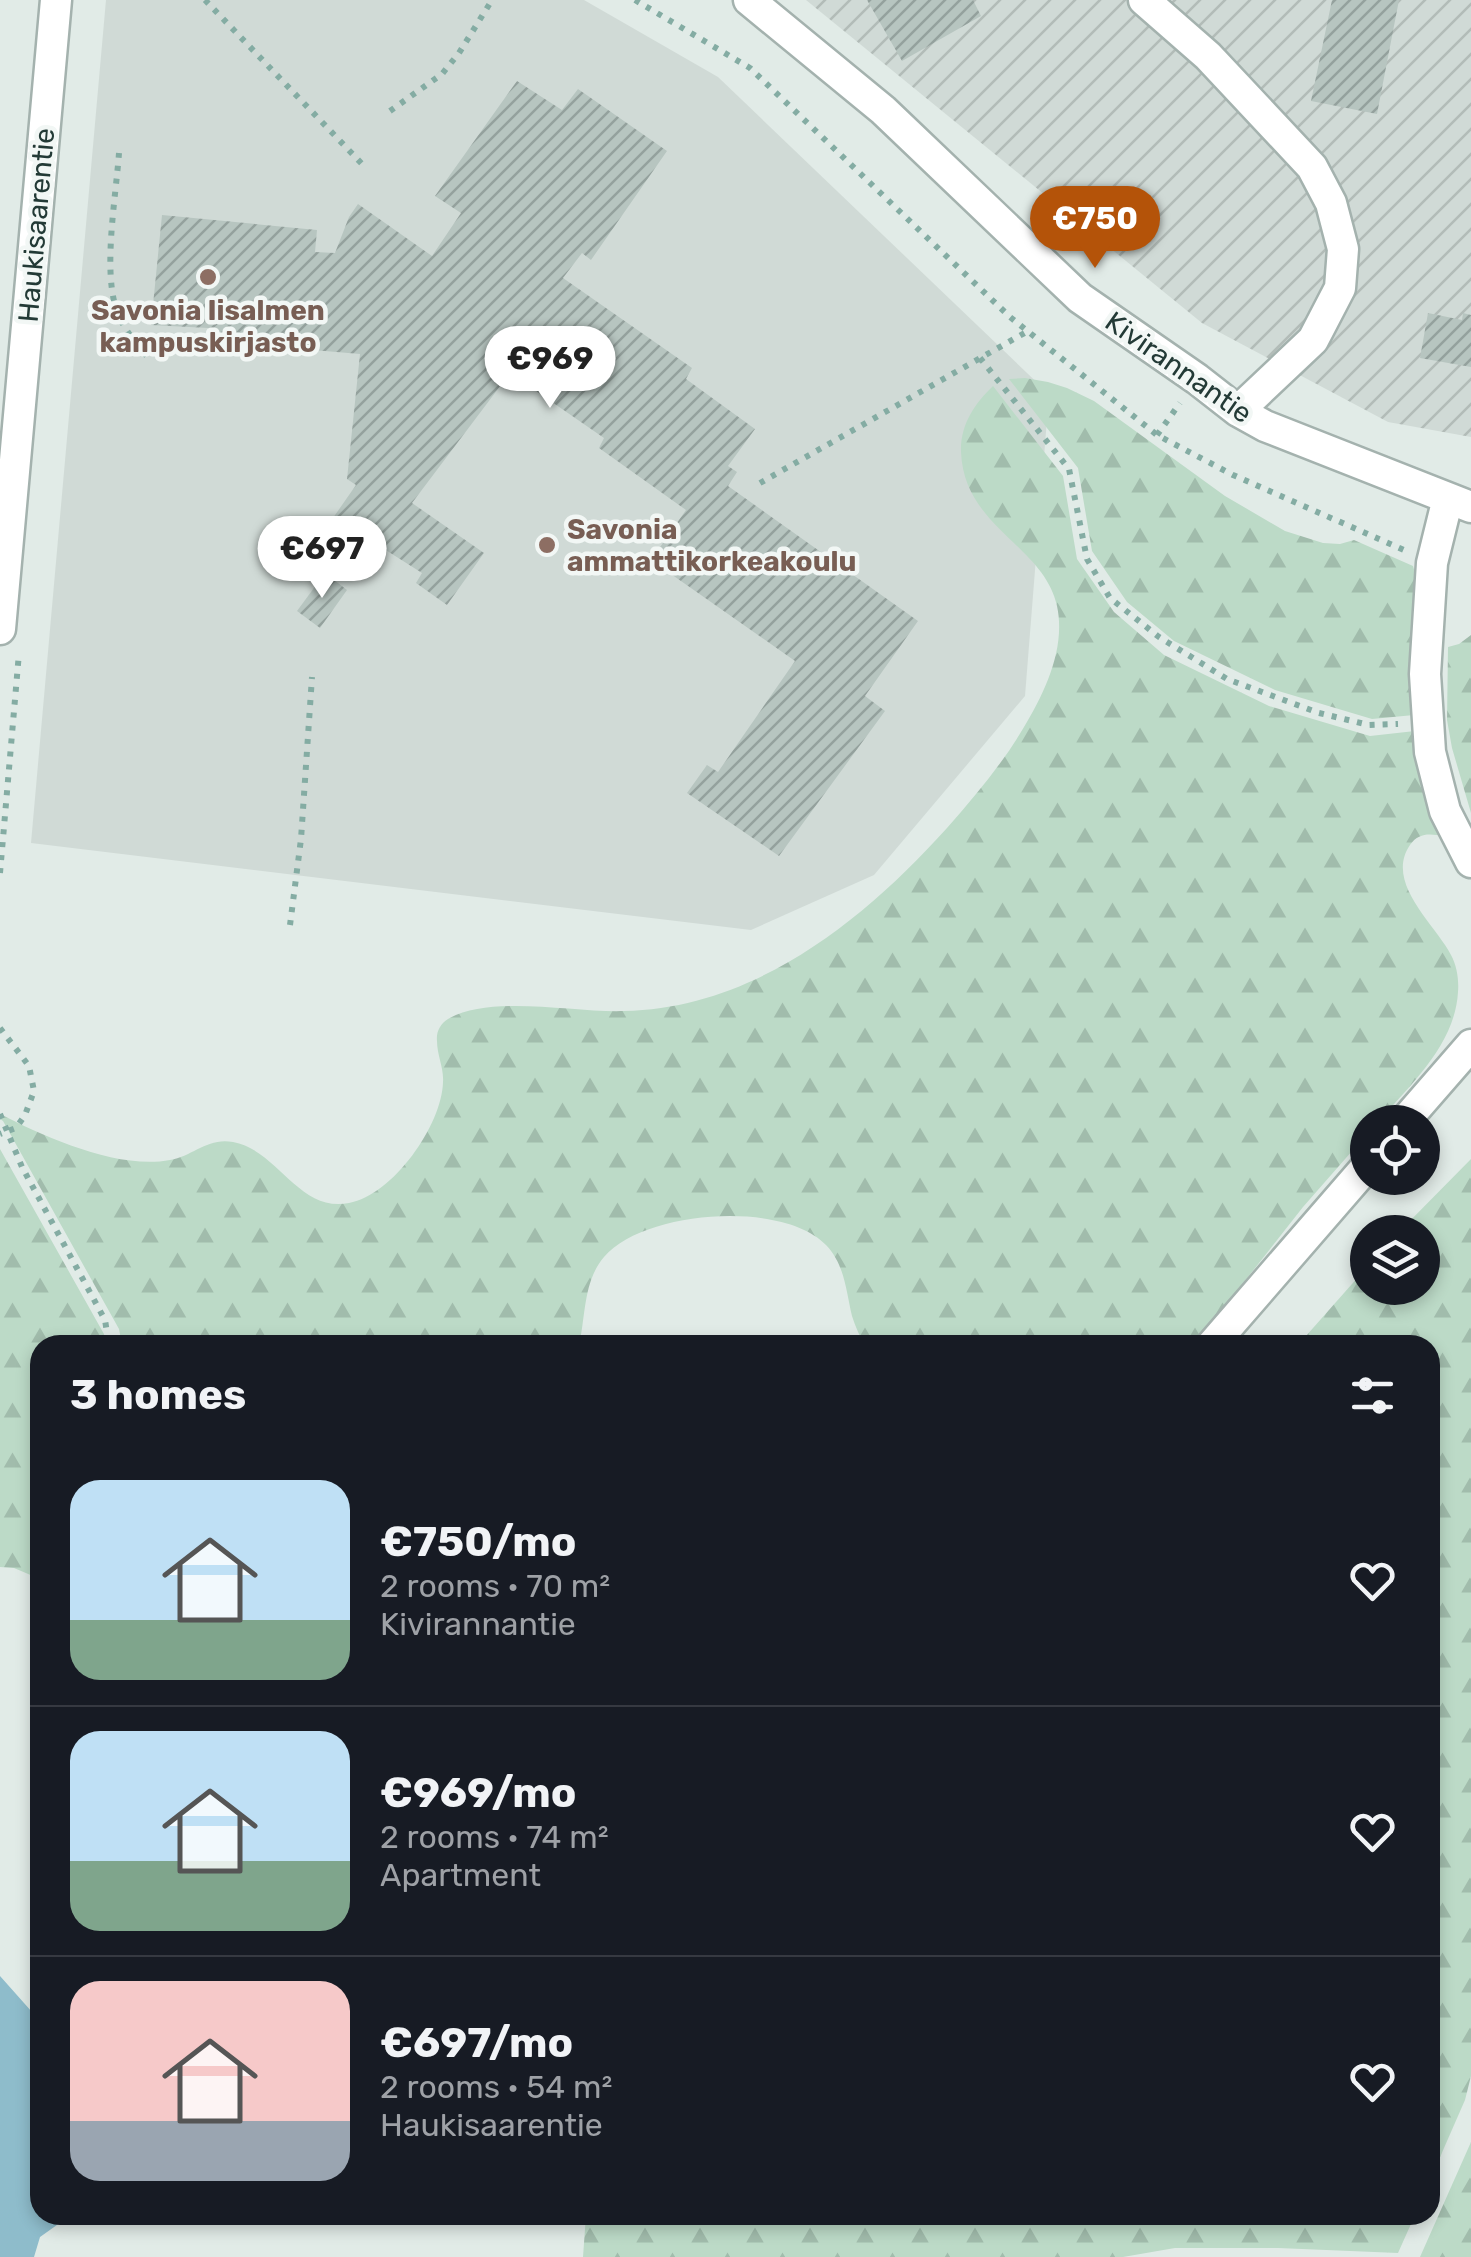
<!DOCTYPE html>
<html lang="en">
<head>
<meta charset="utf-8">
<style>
	:root { --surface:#171b24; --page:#20242c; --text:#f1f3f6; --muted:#9ea1a6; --line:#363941; --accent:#b45309 }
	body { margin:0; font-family:Rubik,sans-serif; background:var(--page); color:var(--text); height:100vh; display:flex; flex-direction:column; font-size:38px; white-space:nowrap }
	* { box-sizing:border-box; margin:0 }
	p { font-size:32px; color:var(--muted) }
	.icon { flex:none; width:55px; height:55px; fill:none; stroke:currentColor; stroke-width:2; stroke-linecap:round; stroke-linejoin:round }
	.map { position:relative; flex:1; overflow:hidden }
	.panel { position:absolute; left:30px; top:1335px; width:1410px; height:890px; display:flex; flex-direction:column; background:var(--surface); border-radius:30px; box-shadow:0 5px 15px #0003 }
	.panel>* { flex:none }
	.controls { position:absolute; left:1350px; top:1105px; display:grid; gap:20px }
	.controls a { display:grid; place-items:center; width:90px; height:90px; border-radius:50%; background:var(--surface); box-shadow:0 5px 15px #0003; font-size:50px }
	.price { position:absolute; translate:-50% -85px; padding:0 22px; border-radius:35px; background:#fff; color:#222; font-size:32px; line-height:65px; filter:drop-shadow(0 2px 5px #0008) }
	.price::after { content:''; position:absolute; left:50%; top:60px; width:30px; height:22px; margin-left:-15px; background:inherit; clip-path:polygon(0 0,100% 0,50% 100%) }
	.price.current { background:var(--accent); color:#fff }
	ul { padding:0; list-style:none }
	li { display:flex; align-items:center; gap:30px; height:250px; padding:0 40px }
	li+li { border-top:2px solid var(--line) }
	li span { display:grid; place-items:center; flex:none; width:280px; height:200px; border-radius:30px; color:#555 }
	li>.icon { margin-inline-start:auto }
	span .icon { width:120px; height:120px; fill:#fffc; stroke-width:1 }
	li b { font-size:42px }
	h2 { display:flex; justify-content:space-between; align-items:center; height:120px; padding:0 40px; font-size:42px }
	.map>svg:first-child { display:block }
	.built { fill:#d0dad6 }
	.industrial { fill:url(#industrial-furrows) }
	.forest { fill:url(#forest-firs) }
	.water { fill:#8ebccb }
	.building { fill:url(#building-hatch) }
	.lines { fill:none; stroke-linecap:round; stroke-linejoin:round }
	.minor-casing { stroke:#a4b2ae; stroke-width:35 }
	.path { stroke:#84aca3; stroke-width:6; stroke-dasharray:5 8; stroke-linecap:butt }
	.minor { stroke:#fff; stroke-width:30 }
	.education-dot { fill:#8d6e63; stroke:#f2f7f5; stroke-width:4 }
	.labels { text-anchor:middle; stroke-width:9; stroke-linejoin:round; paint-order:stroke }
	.street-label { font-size:28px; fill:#233a36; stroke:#f2f7f5 }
	.education-label { font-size:28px; font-weight:bold; fill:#785e54; stroke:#f2f7f5 }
</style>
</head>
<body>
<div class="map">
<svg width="1471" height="2257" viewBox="0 0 1471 2257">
	<defs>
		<pattern id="industrial-furrows" width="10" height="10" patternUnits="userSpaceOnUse" patternTransform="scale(2.5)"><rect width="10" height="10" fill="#d0dad6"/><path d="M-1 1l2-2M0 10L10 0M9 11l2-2" fill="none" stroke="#b2bcb8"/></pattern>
		<pattern id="forest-firs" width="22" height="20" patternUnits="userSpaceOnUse" patternTransform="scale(2.5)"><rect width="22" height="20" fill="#bcdac7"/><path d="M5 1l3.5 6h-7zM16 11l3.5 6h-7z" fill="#a1bcac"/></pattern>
		<pattern id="building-hatch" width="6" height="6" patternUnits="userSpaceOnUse" patternTransform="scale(2.5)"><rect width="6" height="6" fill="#b7c5c0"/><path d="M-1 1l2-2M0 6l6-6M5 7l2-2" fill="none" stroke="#94a19d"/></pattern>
	</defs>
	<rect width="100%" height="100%" fill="#e1ebe7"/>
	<path class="built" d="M106 0H584L718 77 1049 394 1025 696 874 875 751 930 31 843Z"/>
	<path class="industrial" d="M806 0H1471V437L1388 422 1202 323Z"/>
	<path class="forest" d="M1025 378 1048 382 1067 388 1094 401 1225 496 1285 531 1323 543 1340 544 1354 540 1413 566 1420 590 1414 715 1372 719 1275 690 1174 641 1127 602 1092 551 1078 468 1009 379Z
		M993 386 1063 476 1077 559 1114 612 1164 655 1269 706 1370 736 1415 731 1444 836C1430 834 1419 832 1410 845 1384 883 1436 925 1451 955 1457 966 1459 980 1458 992 1455 1045 1410 1085 1378 1122H1368L1367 1134 1303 1207 1222 1310 1190 1345H864C860 1336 855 1326 852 1316 846 1291 845 1265 826 1245 783 1200 644 1210 604 1257 583 1282 586 1315 579 1345H122L119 1329 3 1121 0 1119V1114C45 1137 118 1170 170 1160 193 1156 208 1137 233 1142 278 1150 299 1213 349 1203 393 1195 442 1125 443 1082 444 1068 437 1055 437 1041 436 1032 440 1024 448 1019 490 994 576 1013 624 1011 755 1008 863 921 947 828 975 796 1003 763 1024 727 1045 692 1066 648 1057 606 1044 545 964 528 961 452 960 425 975 403 993 386Z
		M1471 635V813L1452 748 1447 720 1448 647 1459 644Z
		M0 1149 104 1334 106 1345H40V1579L14 1568 0 1567Z
		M1471 1159V2076L1465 2100 1430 2180V1345H1298L1367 1267 1368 1288H1422V1232H1399Z
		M1471 2142V2257H1420Z
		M586 2215H1415L1398 2253 1278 2248H1175L1123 2257H583Z"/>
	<path class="water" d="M0 1976 40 2021V2215H71L40 2237 34 2257H0Z"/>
	<path class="building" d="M867 0H973L981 16 902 61Z
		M1332 0H1399L1377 114 1311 101Z
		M517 81 562 110 578 89 667 151 591 260 582 253 563 278 692 368 686 379 755 429 728 466 737 472 728 486 918 621 865 696 885 711 779 856 687 793 707 765 718 772 795 661 651 560 686 510 599 448 604 438 510 373 412 503 484 553 447 605 416 583 422 573 381 547 371 558 326 528 356 485 347 479 360 354 217 342 208 328 151 325 162 215 317 230 315 252 335 253 349 217 358 204 432 256 461 213 435 196Z
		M1428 313 1462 320 1463 313 1471 315V367L1420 358Z
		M325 573 347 590 320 628 297 611Z"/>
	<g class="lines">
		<g class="minor-casing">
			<path id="minor" d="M749 0 883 110 1080 298 1197 379 1238 411 1265 426 1471 507
				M1144 0 1208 56 1312 167 1331 203 1343 249 1340 288 1313 340 1238 411
				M1448 498 1432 563 1425 674 1430 752 1445 811 1471 862
				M0 629 56 0
				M1404 1122 1471 1045
				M1212 1345 1368 1165"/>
		</g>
		<path class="path" d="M205 0 364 166
			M635 0 750 68 1010 317 1157 435 1233 475 1404 550
			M390 111 442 74 459 53 492 0
			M119 153C116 196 103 268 116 308 122 328 137 344 150 360
			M980 358 1069 469 1087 559 1110 598 1159 637 1227 679 1319 713 1369 725 1398 724
			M1157 435 1180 403
			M760 483 1028 331
			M0 873 19 653
			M290 925 301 839 312 677
			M0 1028 29 1066 34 1091 25 1115 16 1128 0 1134
			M0 1114 22 1167 105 1320 109 1345"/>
		<use href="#minor" class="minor"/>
	</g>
	<g class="education-dot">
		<circle cx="208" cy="277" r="10"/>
		<circle cx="547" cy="545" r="10"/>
	</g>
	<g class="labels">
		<g class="street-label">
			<text transform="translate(36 225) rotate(-85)" y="10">Haukisaarentie</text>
			<text transform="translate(1179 367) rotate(35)" y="10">Kivirannantie</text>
		</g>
		<g class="education-label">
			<text x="208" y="320">Savonia Iisalmen<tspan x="208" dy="32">kampuskirjasto</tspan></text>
			<text x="567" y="539" text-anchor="start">Savonia<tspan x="567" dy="32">ammattikorkeakoulu</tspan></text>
		</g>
	</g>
</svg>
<div class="controls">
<a><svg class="icon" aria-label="locate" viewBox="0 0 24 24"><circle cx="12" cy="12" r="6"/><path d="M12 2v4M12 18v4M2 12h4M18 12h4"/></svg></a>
<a><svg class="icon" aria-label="layers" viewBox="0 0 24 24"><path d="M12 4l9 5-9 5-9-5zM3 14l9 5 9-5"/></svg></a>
</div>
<b class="price current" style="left:1095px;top:271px">€750</b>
<b class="price" style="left:550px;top:411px">€969</b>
<b class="price" style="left:322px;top:601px">€697</b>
<section class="panel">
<h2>3 homes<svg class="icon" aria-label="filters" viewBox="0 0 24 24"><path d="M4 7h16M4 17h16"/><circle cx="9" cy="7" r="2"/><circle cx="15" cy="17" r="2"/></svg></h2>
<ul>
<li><span style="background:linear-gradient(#bfe0f5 70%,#7fa58c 0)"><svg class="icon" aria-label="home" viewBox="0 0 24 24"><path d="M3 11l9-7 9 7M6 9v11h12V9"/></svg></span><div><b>€750/mo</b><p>2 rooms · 70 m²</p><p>Kivirannantie</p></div><svg class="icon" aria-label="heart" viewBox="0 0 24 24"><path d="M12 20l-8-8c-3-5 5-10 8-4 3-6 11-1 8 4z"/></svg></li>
<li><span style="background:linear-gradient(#bfe0f5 65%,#7fa58c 0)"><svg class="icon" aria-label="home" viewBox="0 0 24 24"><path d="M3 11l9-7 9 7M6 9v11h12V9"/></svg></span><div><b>€969/mo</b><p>2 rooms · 74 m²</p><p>Apartment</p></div><svg class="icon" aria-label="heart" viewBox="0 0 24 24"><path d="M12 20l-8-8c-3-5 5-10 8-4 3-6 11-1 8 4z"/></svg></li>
<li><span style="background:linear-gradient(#f6c9c9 70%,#9aa5b1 0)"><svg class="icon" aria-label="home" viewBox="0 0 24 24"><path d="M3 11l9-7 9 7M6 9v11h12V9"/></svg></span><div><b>€697/mo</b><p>2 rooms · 54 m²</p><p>Haukisaarentie</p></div><svg class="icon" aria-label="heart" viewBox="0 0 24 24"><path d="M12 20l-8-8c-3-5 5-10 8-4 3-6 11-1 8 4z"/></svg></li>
</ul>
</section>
</div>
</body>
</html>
